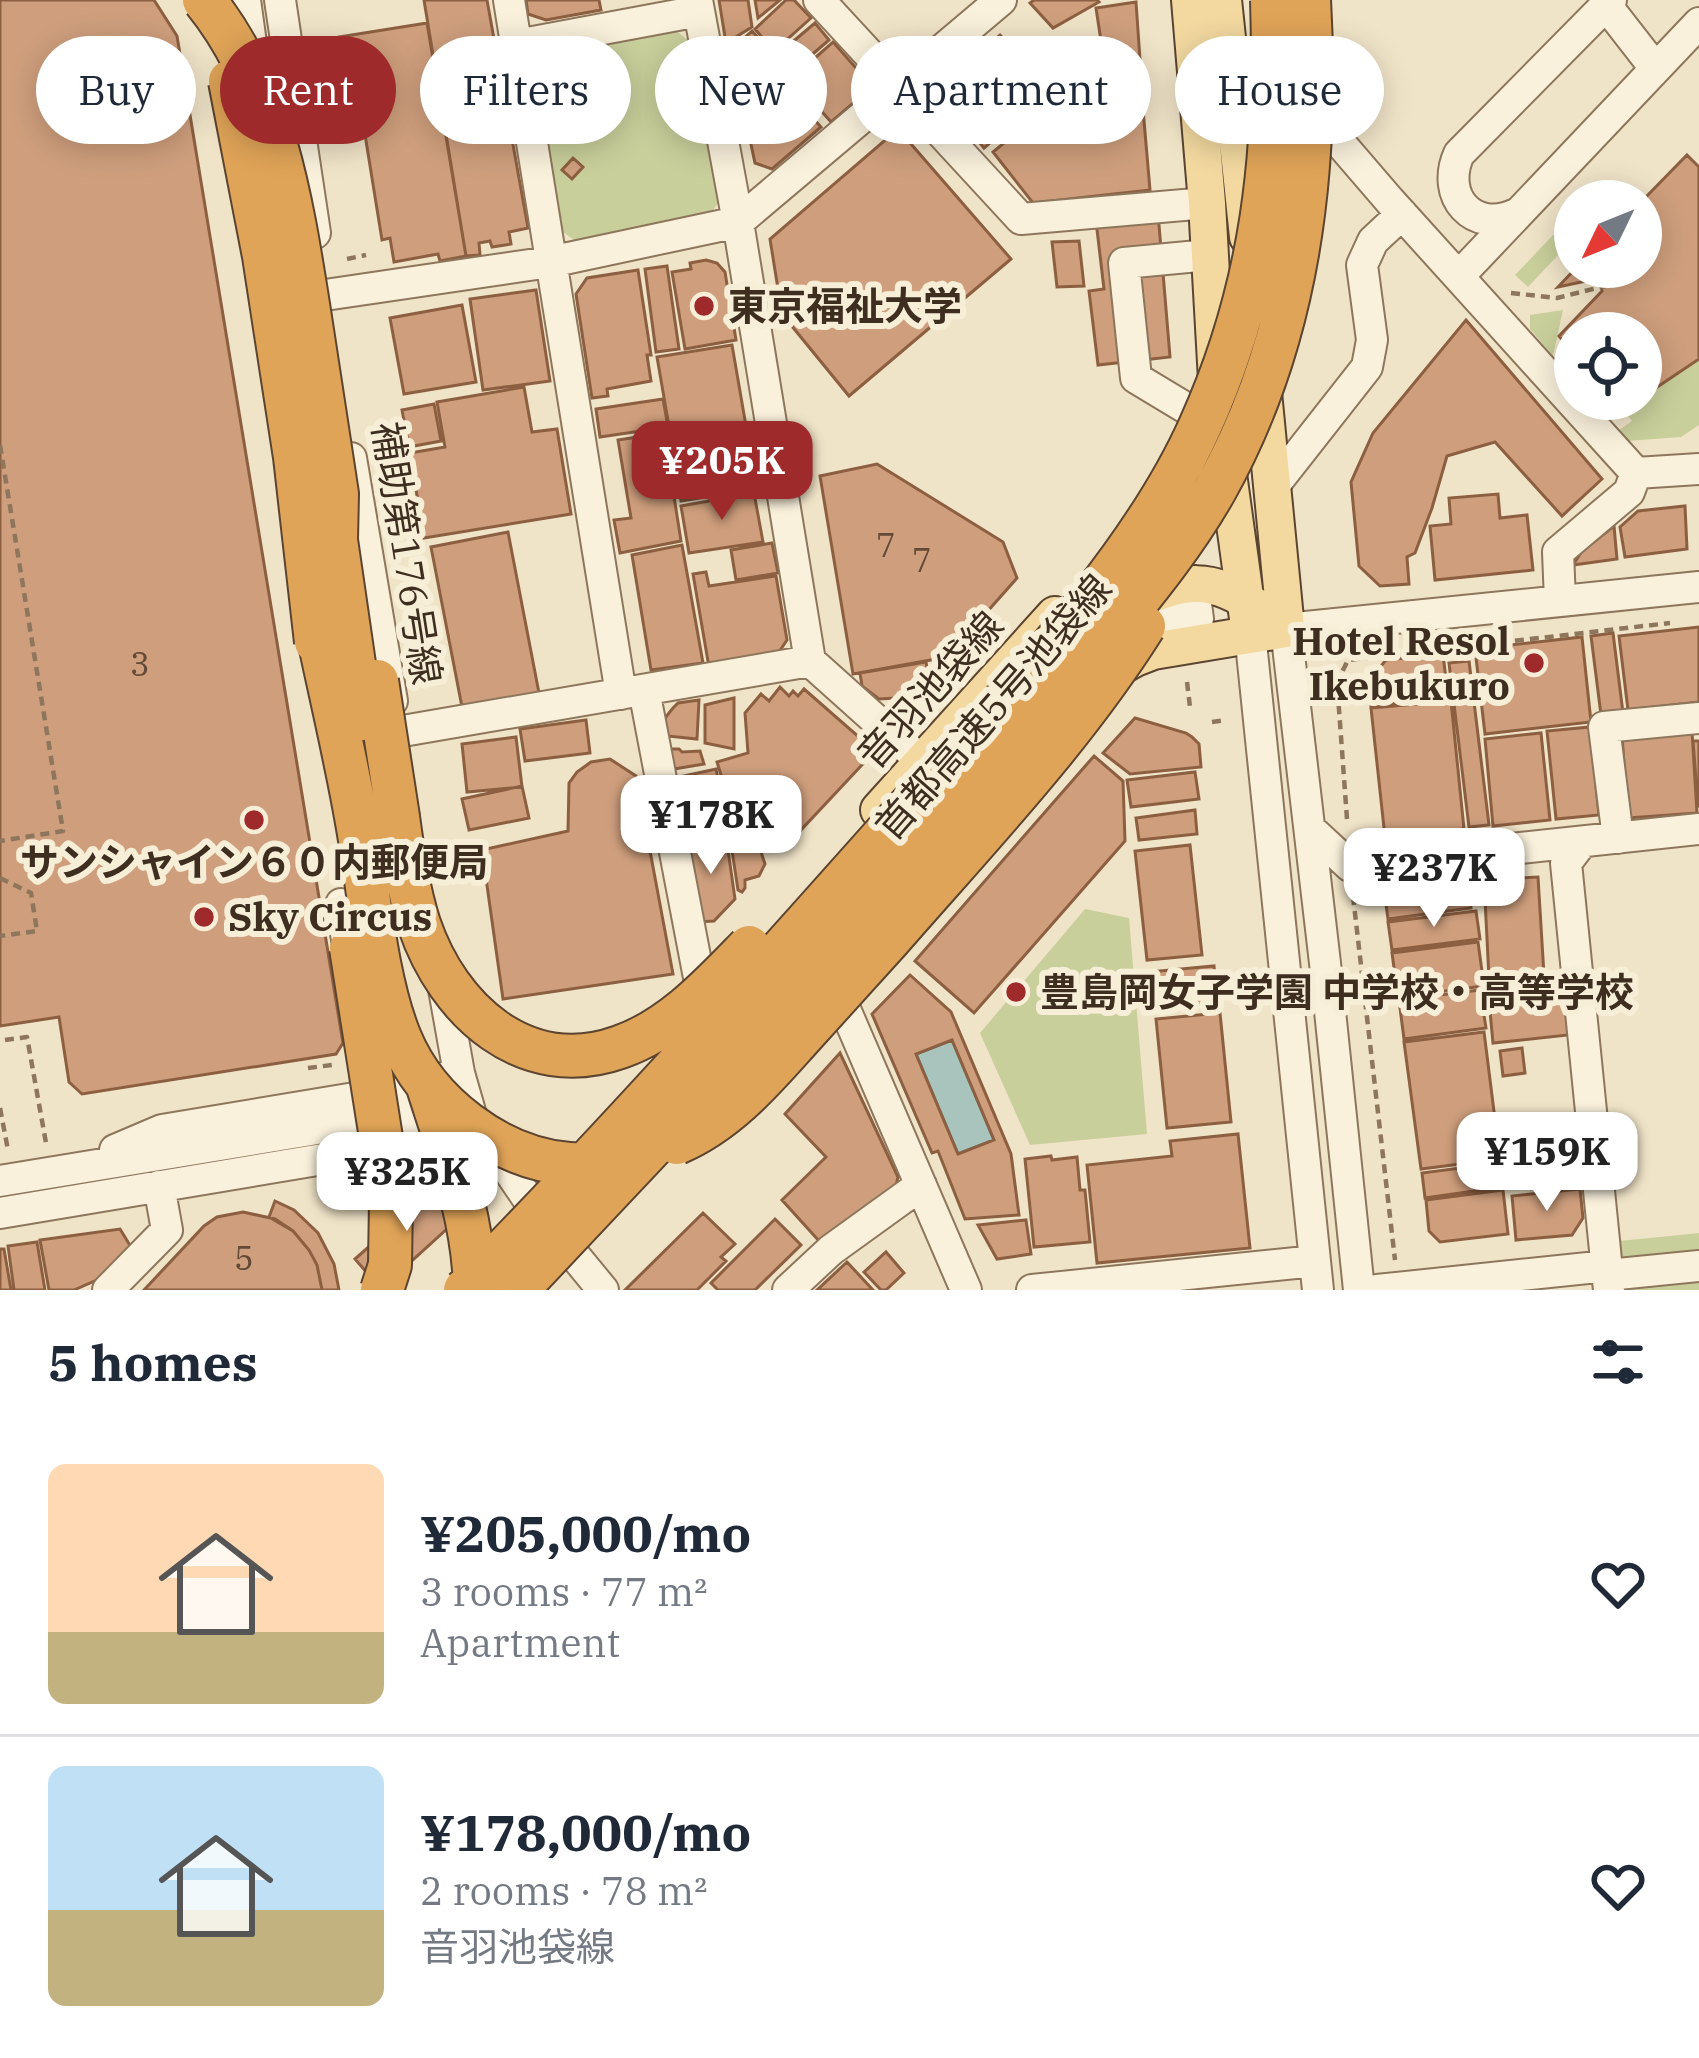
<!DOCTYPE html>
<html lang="en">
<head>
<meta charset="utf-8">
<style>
	:root { --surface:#fff; --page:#f2f2f3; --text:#1f2937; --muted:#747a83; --line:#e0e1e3; --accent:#9e2a2b }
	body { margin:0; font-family:"IBM Plex Serif","Noto Sans JP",serif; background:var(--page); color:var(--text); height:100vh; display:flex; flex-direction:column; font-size:45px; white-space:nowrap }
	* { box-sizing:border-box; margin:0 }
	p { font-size:39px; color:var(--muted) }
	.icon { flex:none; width:66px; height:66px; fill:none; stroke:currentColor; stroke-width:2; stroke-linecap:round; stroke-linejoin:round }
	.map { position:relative; height:1290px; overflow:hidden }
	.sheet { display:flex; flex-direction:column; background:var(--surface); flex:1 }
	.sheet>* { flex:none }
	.banner { position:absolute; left:36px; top:36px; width:1629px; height:108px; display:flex; gap:24px }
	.needle { width:78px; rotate:227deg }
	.controls { position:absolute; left:1554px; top:180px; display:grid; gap:24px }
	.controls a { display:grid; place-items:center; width:108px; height:108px; border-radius:50%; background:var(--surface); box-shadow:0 6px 30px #0003; font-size:60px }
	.price { position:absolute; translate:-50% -102px; padding:0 27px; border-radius:24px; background:#fff; color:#222; font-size:39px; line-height:78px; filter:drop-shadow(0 3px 6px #0008) }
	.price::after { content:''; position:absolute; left:50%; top:72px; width:36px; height:27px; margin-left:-18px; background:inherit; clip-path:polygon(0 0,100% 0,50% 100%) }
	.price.on { background:var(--accent); color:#fff }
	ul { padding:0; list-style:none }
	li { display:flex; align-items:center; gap:36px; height:300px; padding:0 48px }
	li+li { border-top:3px solid var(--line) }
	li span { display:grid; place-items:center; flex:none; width:336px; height:240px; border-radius:18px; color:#555 }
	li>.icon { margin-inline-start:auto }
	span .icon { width:144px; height:144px; fill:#fffc; stroke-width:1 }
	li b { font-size:51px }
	h2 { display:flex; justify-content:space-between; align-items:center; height:144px; padding:0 48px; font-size:51px }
	.pill { padding:0 42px; border-radius:54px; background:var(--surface); box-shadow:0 6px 30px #0003; font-size:42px; line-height:108px }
	.pill.on { background:var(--accent); color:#fff }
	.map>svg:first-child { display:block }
	.green { fill:#c9cf9b }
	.water { fill:#a9c4bc; stroke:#6f938a; stroke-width:3 }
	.building { fill:#cf9f7d; stroke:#8d5f41; stroke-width:3; fill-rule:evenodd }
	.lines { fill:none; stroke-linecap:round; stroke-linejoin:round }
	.minor-casing { stroke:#8d765c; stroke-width:34 }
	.major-casing { stroke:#5b4430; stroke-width:40 }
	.path { stroke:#8d765c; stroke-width:4.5; stroke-dasharray:9 6; stroke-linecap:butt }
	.minor { stroke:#faf1dc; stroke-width:30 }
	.major { stroke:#f3d9a0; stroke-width:36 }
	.highway-bridge-casing { stroke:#5b4430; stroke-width:46; stroke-linecap:butt }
	.highway-bridge { stroke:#e0a458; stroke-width:42 }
	.poi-dot { fill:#9e2a2b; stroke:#f7eed8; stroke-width:4.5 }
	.labels { text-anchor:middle; stroke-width:12; stroke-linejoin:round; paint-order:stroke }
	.number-label { font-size:33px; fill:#624a37 }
	.poi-label { font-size:39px; font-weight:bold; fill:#3d2e20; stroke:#f7eed8; text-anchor:start }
	.street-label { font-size:39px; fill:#3d2e20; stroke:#f7eed8 }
</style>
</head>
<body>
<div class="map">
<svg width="1699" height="1290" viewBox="0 0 1699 1290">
	<rect width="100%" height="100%" fill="#f0e4c8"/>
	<path class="green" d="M674 29 690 42 719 202 706 219 577 242 560 230 534 69 547 51Z
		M1575 212V237L1528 287 1515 275Z
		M1563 310 1553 356 1530 329V315Z
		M1699 359V425L1681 437 1627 441 1618 431 1632 421 1623 410Z
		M1085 909 1129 918 1147 1134 1030 1145 980 1033Z
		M1699 1233V1290H1624L1619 1241Z"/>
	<path class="water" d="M952 1040 994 1140 958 1154 916 1054Z"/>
	<path class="building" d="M0 0H154L177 36 343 1043 336 1054 82 1094 69 1082 59 1017 0 1026Z
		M424 0H487L528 228 509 232 511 244 492 247 490 241 479 243 480 255 466 256Z
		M526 0H599L601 10 546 20 528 14Z
		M719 0H748L752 27 726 43Z
		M755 0H780L758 18Z
		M786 0H794L811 18 774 51 755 29Z
		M1034 0H1097L1099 2 1053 28 1030 3Z
		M1136 2 1141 74 1057 81 1055 46 1101 41 1096 8Z
		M427 23 466 256 440 261 438 254 394 262 390 238 382 240 362 116 352 117 339 37Z
		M815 23 829 40 756 103 743 99 738 88Z
		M752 31 772 53 733 84 729 52Z
		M1000 35 1027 65 956 127 928 98Z
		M833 42 864 77 863 95 831 122 792 78Z
		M1014 82 1035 104 984 148 965 125Z
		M782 83 821 127 772 169 755 163 745 116Z
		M1141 86 1150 190 1033 203 993 152 1061 96Z
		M898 129 1011 259 849 396 782 314 770 239Z
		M1687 155 1699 167V359L1641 398V333H1575V355L1559 336 1602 291 1600 278 1558 287 1577 267H1641V202Z
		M573 158 583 167 572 179 562 170Z
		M1158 213 1170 357 1098 365 1089 291 1104 289 1096 221Z
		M1079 241 1084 286 1057 287 1052 242Z
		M706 260 717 263 725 272 736 340 685 349 672 272 691 269 690 263Z
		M667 266 679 349 656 352 645 269Z
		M638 270 651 355H647L651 381 607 389 608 396 592 398 576 294 587 278Z
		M536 290 550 381 483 390 470 299Z
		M462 305 476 382 404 394 390 318Z
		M1466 320 1602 479 1562 516 1495 442 1447 456 1432 508 1415 553 1407 557 1409 584 1380 586 1359 566 1351 482 1373 433Z
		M732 345 746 426 671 438 657 357Z
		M524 387 532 432 557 429 571 514 424 538 410 453 445 447 437 402Z
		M663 399 668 427 600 437 596 409Z
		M434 404 441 441 409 447 402 410Z
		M738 431 744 464 685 473 680 440Z
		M664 433 681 541 620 553 614 520 631 518 618 440Z
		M877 464 1003 542 1017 578 947 657 853 674 820 476Z
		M745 468 749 490 681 501 677 479Z
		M754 493 763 542 689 553 681 506Z
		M1498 494 1500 518 1527 515 1533 570 1435 580 1430 526 1451 524 1449 498Z
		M1685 506 1687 549 1625 557 1620 527 1638 511Z
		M1614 526 1617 559 1573 565 1582 551Z
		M508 532 539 693 462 707 431 547Z
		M772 543 778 573 736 580 731 550Z
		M682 545 703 663 651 670 632 555Z
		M706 572 709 586 776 576 787 640 777 655 709 667 693 574Z
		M1699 627V702L1628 710 1619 636Z
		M1613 633 1623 713 1601 715 1591 636Z
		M1582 637 1591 722 1485 734 1475 649Z
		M1443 654 1448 697 1371 706 1367 683 1386 660Z
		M1469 661 1489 825 1469 827 1449 663Z
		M926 662 929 679 913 697 879 699 862 686 860 673Z
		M780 687 789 696 793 691 798 696 804 689 875 751 785 847 726 791 717 762 748 753 745 713 761 694 769 701Z
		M734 698V749L705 743V705Z
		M699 700 697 739 667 736 665 718 673 708 678 703Z
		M1451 701 1464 829 1385 837 1371 708Z
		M1135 718 1186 733 1192 737 1199 744 1201 767 1130 774 1103 753Z
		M586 720 590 753 525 761 520 729Z
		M1590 727 1599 815 1556 819 1547 731Z
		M1692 731 1697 813 1628 818 1622 736Z
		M1541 733 1550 820 1493 826 1485 739Z
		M516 737 522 787 467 792 462 744Z
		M1693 741H1699V806H1698Z
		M669 749H679L682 752 700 751 704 764 674 769Z
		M1094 756 1123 781 1125 841 974 1013 915 961Z
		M610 759 636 776 673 974 503 999 482 850 568 831 569 783 577 772 591 762Z
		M716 769 722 798 686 803 684 796 679 797 675 778Z
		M1195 772 1199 799 1131 807 1127 780Z
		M522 786 529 818 469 830 462 799Z
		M720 802 726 832 685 838 679 809Z
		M1195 810 1197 834 1139 840 1136 818Z
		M741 830 749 832 757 840 765 864 759 876 745 880V888L742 892 738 890 731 844Z
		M726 836 735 899 714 921 698 922 685 843Z
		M1190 845 1202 955 1147 960 1135 851Z
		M1465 864 1471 908 1388 919 1382 875Z
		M1538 877 1544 975 1489 978 1484 880Z
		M1476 911 1480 939 1392 950 1388 922Z
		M1478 942 1484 986 1398 997 1392 953Z
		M1214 966 1217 1003 1152 1009 1148 972Z
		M910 975 951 1012 1011 1154 1019 1215 965 1219 938 1151 932 1153 872 1014ZM952 1040 994 1140 958 1154 916 1054Z
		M1563 982 1568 1035 1493 1043 1488 990Z
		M1480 990 1486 1028 1404 1039 1399 1000Z
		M1220 1013 1231 1122 1167 1128 1156 1019Z
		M1484 1032 1500 1159 1421 1169 1404 1042Z
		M1522 1048 1525 1073 1503 1076 1500 1051Z
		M840 1053 898 1177 896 1185 820 1242 782 1200 826 1157 785 1114Z
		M1238 1134 1250 1248 1097 1263 1087 1165 1172 1156 1170 1141Z
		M1574 1137 1578 1170 1511 1178 1507 1146Z
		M1051 1156 1052 1160 1077 1157 1080 1190H1085L1090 1242 1034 1247 1025 1159Z
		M1499 1163 1502 1187 1425 1198 1422 1173Z
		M427 1177 438 1184 449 1227 381 1289 355 1259 414 1207 408 1179Z
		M1580 1189 1583 1218 1572 1235 1516 1240 1512 1196Z
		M1503 1190 1508 1234 1440 1242 1429 1231 1426 1200Z
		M275 1201 294 1210 318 1233 334 1264 339 1290H322L317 1265 309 1250 293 1231 269 1217Z
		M243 1212 275 1219 293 1231 309 1250 317 1265 322 1290H144L204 1226 217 1217Z
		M703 1213 735 1244 721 1257 726 1261 697 1290H625Z
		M775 1219 801 1245 755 1290H718L711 1283Z
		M1026 1220 1031 1254 997 1259 978 1225Z
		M120 1229 131 1247 99 1279 74 1290H49L40 1240Z
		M37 1242 45 1290H14L8 1246Z
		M0 1249H4L11 1290H0Z
		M886 1252 904 1273 886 1290H881L864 1272Z
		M847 1262 873 1290H817Z"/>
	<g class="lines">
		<g class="minor-casing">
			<path id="minor" d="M245 0 254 65
				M280 0 315 233
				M509 0 621 694
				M697 0 738 222 810 661 936 774
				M819 0 1021 219 1207 203
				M1606 5 1655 68
				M517 45 699 11
				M1304 101 1390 201 1636 473
				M1516 214C1473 234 1440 196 1459 154L1611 0
				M1459 276 1699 23
				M325 295 550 262 738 222 1001 0
				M1209 422 1136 378 1124 263 1209 255
				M351 458 392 701
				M1636 473 1699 469
				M1272 488 1367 367 1372 340 1362 265 1373 241 1402 214
				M1560 601 1558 552 1629 492 1636 473
				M1196 604 1198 619 1170 622 1169 608Z
				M1250 633 1318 1290
				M644 690 705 1009
				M397 732 810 661
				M1310 829 1350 866 1699 829
				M1618 838 1604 727 1699 718
				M1582 842 1566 863 1609 1290
				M341 904 352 969
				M442 978 459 1073 471 1115 528 1199 603 1290
				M832 979 966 1290
				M115 1150 162 1130 397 1091 441 1078
				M0 1181 402 1115H453
				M0 1213 407 1145 460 1121
				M1608 1275 1699 1266
				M108 1290 167 1230 159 1186
				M788 1290 831 1250 921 1185
				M1032 1290 1315 1261
				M1359 1290 1325 963 1286 629 1699 587
				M1377 1290 1607 1266"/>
		</g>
		<g class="major-casing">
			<path id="major" d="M1190 0 1207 203 1217 380
				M1223 0 1248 237
				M1262 382 1286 629
				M1226 459 1250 633
				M1132 602C1184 580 1211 574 1259 609
				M1110 672 1135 658 1153 651 1286 629
				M879 810 1055 615"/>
		</g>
		<path class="path" d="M347 259 366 255
			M1511 293 1557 298 1617 283
			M0 445 63 831 0 841
			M1187 682 1190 707
			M1212 722 1226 720
			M1347 819 1337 682 1348 660 1670 623
			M0 878 31 893 37 931 0 936
			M1353 896 1395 1260
			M5 1040 27 1037 46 1143
			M308 1068 332 1065
			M0 1108 8 1150"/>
		<use href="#minor" class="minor"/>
		<use href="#major" class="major"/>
		<g class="highway-bridge-casing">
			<path id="highway-bridge" d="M204 0C275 87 292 204 309 311 318 372 328 433 337 494L336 540 362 719
				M230 81 264 256 295 457 316 642
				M314 615C328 684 345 753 357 822 369 888 375 977 400 1038 427 1104 498 1158 569 1164 581 1165 594 1163 606 1162
				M377 681C384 727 391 772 398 817 403 853 408 890 419 924 448 1010 525 1081 620 1047 672 1029 712 985 749 947
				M351 948 391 1201 390 1265 382 1290
				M428 1087C449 1153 474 1220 475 1290
				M677 1143C729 1121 766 1076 802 1036 831 1004 860 972 889 940 977 839 1072 740 1144 626
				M465 1290C618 1134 763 971 908 808 1008 696 1139 563 1200 426 1263 287 1277 152 1272 0
				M517 1290 731 1063 1112 632C1149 587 1186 541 1215 490 1299 340 1319 170 1309 0"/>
		</g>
		<use href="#highway-bridge" class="highway-bridge"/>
	</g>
	<g class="poi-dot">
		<circle cx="704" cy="306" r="12"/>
		<circle cx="1534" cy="663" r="12"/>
		<circle cx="254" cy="820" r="12"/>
		<circle cx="204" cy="917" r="12"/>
		<circle cx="1016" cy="992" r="12"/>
	</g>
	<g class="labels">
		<g class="number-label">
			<text x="886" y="557">7</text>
			<text x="922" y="572">7</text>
			<text x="140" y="676">3</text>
			<text x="244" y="1270">5</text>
		</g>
		<g class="poi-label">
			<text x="728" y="320">東京福祉大学</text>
			<text x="1510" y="655" text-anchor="end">Hotel Resol<tspan x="1510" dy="45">Ikebukuro</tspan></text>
			<text x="254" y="876" text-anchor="middle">サンシャイン６０内郵便局</text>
			<text x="228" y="931">Sky Circus</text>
			<text x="1040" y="1006">豊島岡女子学園 中学校・高等学校</text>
		</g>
		<g class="street-label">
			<text transform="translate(407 553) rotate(81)" y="14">補助第176号線</text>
			<text transform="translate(930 690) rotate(-48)" y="14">音羽池袋線</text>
			<text transform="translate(993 707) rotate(-49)" y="14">首都高速5号池袋線</text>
		</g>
	</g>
</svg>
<div class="controls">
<a><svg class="needle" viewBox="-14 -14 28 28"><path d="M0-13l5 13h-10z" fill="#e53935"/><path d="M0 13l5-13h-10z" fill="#747a83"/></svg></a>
<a><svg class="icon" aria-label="locate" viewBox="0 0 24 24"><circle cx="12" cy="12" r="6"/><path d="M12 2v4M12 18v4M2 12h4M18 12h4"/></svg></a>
</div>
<b class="price on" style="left:722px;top:523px">¥205K</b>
<b class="price" style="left:711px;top:877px">¥178K</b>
<b class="price" style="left:1434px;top:930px">¥237K</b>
<b class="price" style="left:1547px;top:1214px">¥159K</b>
<b class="price" style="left:407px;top:1234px">¥325K</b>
<div class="banner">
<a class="pill">Buy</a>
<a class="pill on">Rent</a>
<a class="pill">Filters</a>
<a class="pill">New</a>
<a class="pill">Apartment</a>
<a class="pill">House</a>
</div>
</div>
<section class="sheet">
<h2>5 homes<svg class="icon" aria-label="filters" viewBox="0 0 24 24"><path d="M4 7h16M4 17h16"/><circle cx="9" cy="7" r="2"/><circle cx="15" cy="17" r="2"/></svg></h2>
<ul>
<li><span style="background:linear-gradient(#ffd9b3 70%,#c2b280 0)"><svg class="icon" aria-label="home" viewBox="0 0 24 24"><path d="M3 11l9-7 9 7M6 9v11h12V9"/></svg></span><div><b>¥205,000/mo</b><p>3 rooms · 77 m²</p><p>Apartment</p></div><svg class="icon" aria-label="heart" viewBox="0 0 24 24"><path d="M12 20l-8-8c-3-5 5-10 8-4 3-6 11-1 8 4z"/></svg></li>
<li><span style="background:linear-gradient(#bfe0f5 60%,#c2b280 0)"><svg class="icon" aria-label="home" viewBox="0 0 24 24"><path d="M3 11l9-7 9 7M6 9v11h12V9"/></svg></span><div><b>¥178,000/mo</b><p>2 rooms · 78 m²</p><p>音羽池袋線</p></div><svg class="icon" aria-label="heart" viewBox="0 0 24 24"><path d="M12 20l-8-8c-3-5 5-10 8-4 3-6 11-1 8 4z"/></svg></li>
</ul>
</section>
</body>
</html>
